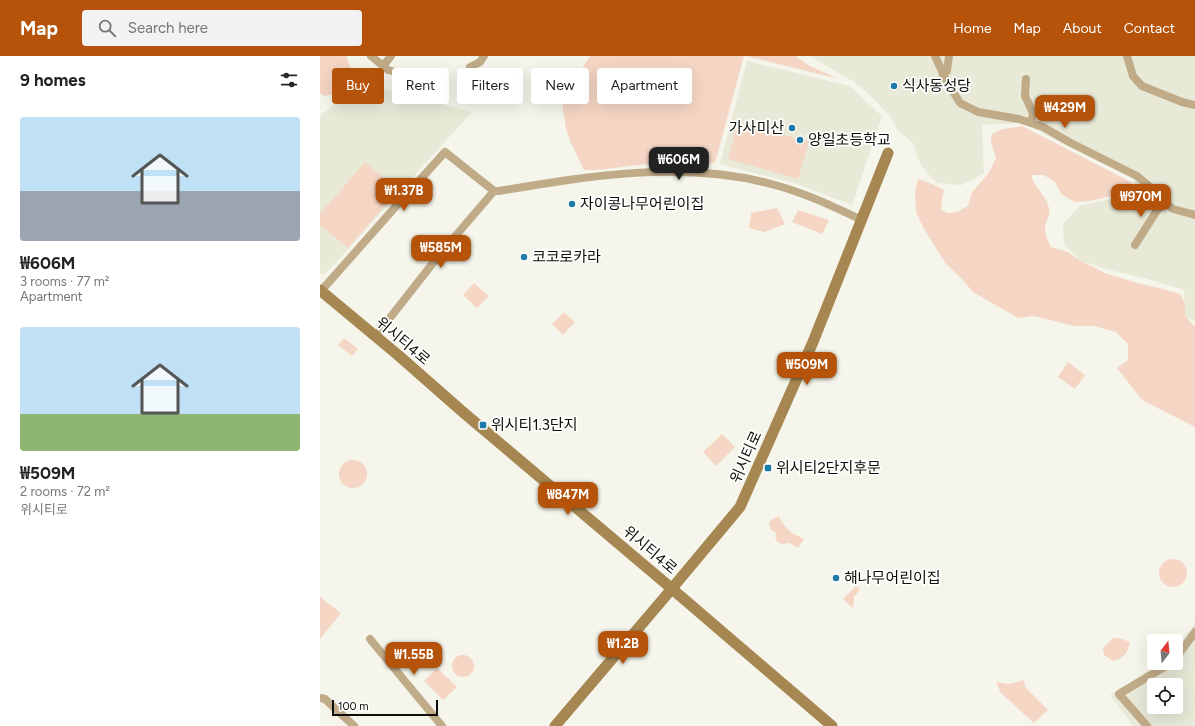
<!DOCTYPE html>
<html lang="en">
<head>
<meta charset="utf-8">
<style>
	:root { --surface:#fff; --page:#f2f2f2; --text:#222; --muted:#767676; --accent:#b45309 }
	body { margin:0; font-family:Figtree,"Noto Sans KR",sans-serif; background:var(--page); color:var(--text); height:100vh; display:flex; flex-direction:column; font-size:15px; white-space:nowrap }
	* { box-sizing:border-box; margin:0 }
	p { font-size:13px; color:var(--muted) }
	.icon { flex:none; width:22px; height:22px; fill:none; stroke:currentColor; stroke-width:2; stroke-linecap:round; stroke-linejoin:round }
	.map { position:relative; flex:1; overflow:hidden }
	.panel { display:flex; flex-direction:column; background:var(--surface); width:320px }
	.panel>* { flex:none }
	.guide { position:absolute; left:12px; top:12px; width:380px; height:36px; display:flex; gap:8px }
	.needle { width:26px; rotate:16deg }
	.controls { position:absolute; left:827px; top:578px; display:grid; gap:8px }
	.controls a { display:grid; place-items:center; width:36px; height:36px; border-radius:4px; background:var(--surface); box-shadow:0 4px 16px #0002; font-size:20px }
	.scale { position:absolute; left:12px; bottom:10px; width:106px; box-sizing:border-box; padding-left:4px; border:2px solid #0d0d0a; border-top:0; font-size:11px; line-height:14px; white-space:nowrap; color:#0d0d0a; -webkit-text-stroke:3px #fffffe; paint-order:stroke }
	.price { position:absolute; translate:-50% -34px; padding:0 9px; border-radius:8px; background:var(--accent); color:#fff; font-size:13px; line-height:26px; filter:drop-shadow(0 1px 2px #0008) }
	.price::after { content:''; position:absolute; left:50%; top:24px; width:12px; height:9px; margin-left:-6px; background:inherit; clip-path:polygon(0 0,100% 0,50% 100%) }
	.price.current { background:#222; color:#fff }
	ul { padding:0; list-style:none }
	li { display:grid; align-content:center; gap:8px; height:212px; padding:0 20px }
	li span { display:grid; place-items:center; height:124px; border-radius:4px; color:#555 }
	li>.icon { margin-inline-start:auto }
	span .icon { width:72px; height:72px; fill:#fffc; stroke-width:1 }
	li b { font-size:17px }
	h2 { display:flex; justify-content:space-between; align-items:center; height:48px; padding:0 20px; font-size:17px }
	.chip { padding:0 14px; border-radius:4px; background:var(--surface); box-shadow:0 4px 16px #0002; font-size:14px; line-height:36px }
	.chip.current { background:var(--accent); color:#fff }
	header { display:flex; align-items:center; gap:24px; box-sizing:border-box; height:56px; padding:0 20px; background:var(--accent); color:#fff }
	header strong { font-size:19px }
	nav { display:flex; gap:22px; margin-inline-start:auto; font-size:14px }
	.search { width:280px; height:36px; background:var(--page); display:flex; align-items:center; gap:10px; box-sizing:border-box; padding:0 14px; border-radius:4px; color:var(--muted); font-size:15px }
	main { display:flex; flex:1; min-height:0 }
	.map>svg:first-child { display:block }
	.built { fill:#e9e9d8; fill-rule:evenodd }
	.green { fill:#f5d6c4 }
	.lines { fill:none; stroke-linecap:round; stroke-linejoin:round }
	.street { stroke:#c0ab89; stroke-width:8 }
	.secondary { stroke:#a68752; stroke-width:11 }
	.poi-dot { fill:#1c7ba8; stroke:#fffffe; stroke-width:1.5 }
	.labels { text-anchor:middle; stroke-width:3.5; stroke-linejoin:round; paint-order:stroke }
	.poi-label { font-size:15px; fill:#0d0d0a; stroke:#fffffe; text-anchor:start }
	.street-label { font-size:15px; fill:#0d0d0a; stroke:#fffffe }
</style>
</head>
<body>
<header>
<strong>Map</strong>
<div class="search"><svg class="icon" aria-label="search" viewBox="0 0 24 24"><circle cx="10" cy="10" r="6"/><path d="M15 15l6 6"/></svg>Search here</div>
<nav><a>Home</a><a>Map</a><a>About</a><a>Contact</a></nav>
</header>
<main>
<section class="panel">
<h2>9 homes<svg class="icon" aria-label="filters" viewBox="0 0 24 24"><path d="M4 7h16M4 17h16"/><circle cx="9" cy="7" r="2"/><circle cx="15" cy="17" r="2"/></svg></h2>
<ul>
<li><span style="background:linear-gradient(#bfe0f5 60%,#9aa5b1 0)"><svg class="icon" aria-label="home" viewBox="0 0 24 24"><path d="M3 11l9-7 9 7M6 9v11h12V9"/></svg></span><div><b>₩606M</b><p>3 rooms · 77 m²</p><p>Apartment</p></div></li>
<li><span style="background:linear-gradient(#bfe0f5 70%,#8fb573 0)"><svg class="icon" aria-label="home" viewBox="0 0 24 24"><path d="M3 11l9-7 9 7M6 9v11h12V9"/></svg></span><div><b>₩509M</b><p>2 rooms · 72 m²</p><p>위시티로</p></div></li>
</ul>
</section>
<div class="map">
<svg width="875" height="670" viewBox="0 0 875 670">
	<rect width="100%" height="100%" fill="#f5f5eb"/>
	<path class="built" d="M490 0H875V266L865 259 864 234 828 223 785 213 759 204 744 188 743 168 761 149 813 139 814 123 703 67 662 69 664 117 642 129 616 127 600 108 593 87 578 74 569 59 550 39 534 26Z
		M427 5 530 30 562 60 532 149 477 128 400 108Z
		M43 28 152 56 9 214 3 219 0 217V60L3 57Z
		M875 567V670H813L790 639 840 607H856V590ZM834 629H856V651H834Z"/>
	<path class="green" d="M0 0H26L33 18 19 37 4 40 0 37Z
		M270 0H424L395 107 328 108 276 114H264L250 85 246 73 242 45Z
		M426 0H476L488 9 519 23Z
		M418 66 489 86 478 123 408 103Z
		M702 70 811 126V136L769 145 755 146 742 139 735 126 724 119H711C714 131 726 139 729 152 731 159 725 165 725 173 725 179 729 186 731 191L748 196 759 204 785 217 817 227 839 232 860 238 865 247V259L872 268 875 270V371L822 344 797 312 808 304V288L796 276 774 270H754L714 260 698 262 653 236 641 222 626 208 604 173 596 156 595 136 598 123 610 127 624 134 622 144 621 154 628 157 637 156 648 150 652 136 668 118 676 102 671 87 672 78 683 73Z
		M45 106 78 134 28 192 0 169V158Z
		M457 152 465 168 444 176 429 172 431 157Z
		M478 154 509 164 502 178 472 166Z
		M154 227 169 240 157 252 143 239Z
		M244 256 255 266 243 279 232 268Z
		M24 282 38 293 32 300 18 289Z
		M748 306 765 319 755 333 738 321Z
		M402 378 415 391 396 410 383 396Z
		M19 418a14 14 0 1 1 28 0a14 14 0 1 1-28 0Z
		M459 460C465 473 471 477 484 483L478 492 469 487 463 488 457 486 455 480 456 477 450 473 449 466 453 463Z
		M839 517a14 14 0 1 1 28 0a14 14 0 1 1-28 0Z
		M536 530 540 533 534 541 533 552 523 543Z
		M0 541 21 557 0 583Z
		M793 582H799L810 586C808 597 804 602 793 605L784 599 783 592Z
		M132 610a11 11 0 1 1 22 0a11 11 0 1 1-22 0Z
		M117 612 137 631 123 644 104 625Z
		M704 624 705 631 728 654 714 667 681 637 676 626 689 628Z"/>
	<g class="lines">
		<path class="street" d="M51 0 68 14 87 19
			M615 0 627 26 640 47 658 56 699 63 723 71 749 86 817 120 829 130 843 145 853 153 875 159
			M807 0 813 20 822 30 862 46 875 49
			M63 10 71 0
			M150 11 160 6 164 0
			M623 19 627 15 629 0
			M706 23 705 40 713 57 711 67
			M815 189 843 145
			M1 235 70 157 125 96 174 135H179C268 120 363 104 451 128 483 136 512 150 542 164
			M55 281 120 198 174 135
			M50 583 122 670
			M856 602 875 576
			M0 642 5 643 34 670
			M827 670 799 638 851 607"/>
		<path class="secondary" d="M0 234 78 299 144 357 344 526 512 670
			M235 670 344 542 420 451 493 286 568 97"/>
	</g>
	<g class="poi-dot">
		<circle cx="574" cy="30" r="4"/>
		<circle cx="472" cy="72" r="4"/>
		<circle cx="480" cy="84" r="4"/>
		<circle cx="252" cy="148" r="4"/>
		<circle cx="204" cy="201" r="4"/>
		<rect x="159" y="365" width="8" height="8" rx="2"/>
		<rect x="444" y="408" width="8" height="8" rx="2"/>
		<circle cx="516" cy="522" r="4"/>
	</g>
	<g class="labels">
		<g class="poi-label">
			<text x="582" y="35">식사동성당</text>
			<text x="464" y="77" text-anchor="end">가사미산</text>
			<text x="488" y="89">양일초등학교</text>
			<text x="260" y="153">자이콩나무어린이집</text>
			<text x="212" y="206">코코로카라</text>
			<text x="171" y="374">위시티1.3단지</text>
			<text x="456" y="417">위시티2단지후문</text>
			<text x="524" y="527">해나무어린이집</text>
		</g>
		<g class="street-label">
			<text transform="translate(83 285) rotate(40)" y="5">위시티4로</text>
			<text transform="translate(426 401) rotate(-66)" y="5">위시티로</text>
			<text transform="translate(330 494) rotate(40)" y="5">위시티4로</text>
		</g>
	</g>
</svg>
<div class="controls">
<a><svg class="needle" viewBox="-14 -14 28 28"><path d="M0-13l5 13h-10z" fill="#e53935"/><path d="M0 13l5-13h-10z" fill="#767676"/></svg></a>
<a><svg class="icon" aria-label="locate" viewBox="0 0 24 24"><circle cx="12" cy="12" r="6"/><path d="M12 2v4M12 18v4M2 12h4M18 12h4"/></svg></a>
</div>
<div class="scale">100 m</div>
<b class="price" style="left:745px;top:73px">₩429M</b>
<b class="price current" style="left:359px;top:125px">₩606M</b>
<b class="price" style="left:84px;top:156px">₩1.37B</b>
<b class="price" style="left:821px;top:162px">₩970M</b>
<b class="price" style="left:121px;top:213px">₩585M</b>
<b class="price" style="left:487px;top:330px">₩509M</b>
<b class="price" style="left:248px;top:460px">₩847M</b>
<b class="price" style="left:303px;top:609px">₩1.2B</b>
<b class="price" style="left:94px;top:620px">₩1.55B</b>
<div class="guide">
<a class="chip current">Buy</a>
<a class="chip">Rent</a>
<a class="chip">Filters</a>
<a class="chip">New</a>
<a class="chip">Apartment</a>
</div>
</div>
</main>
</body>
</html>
